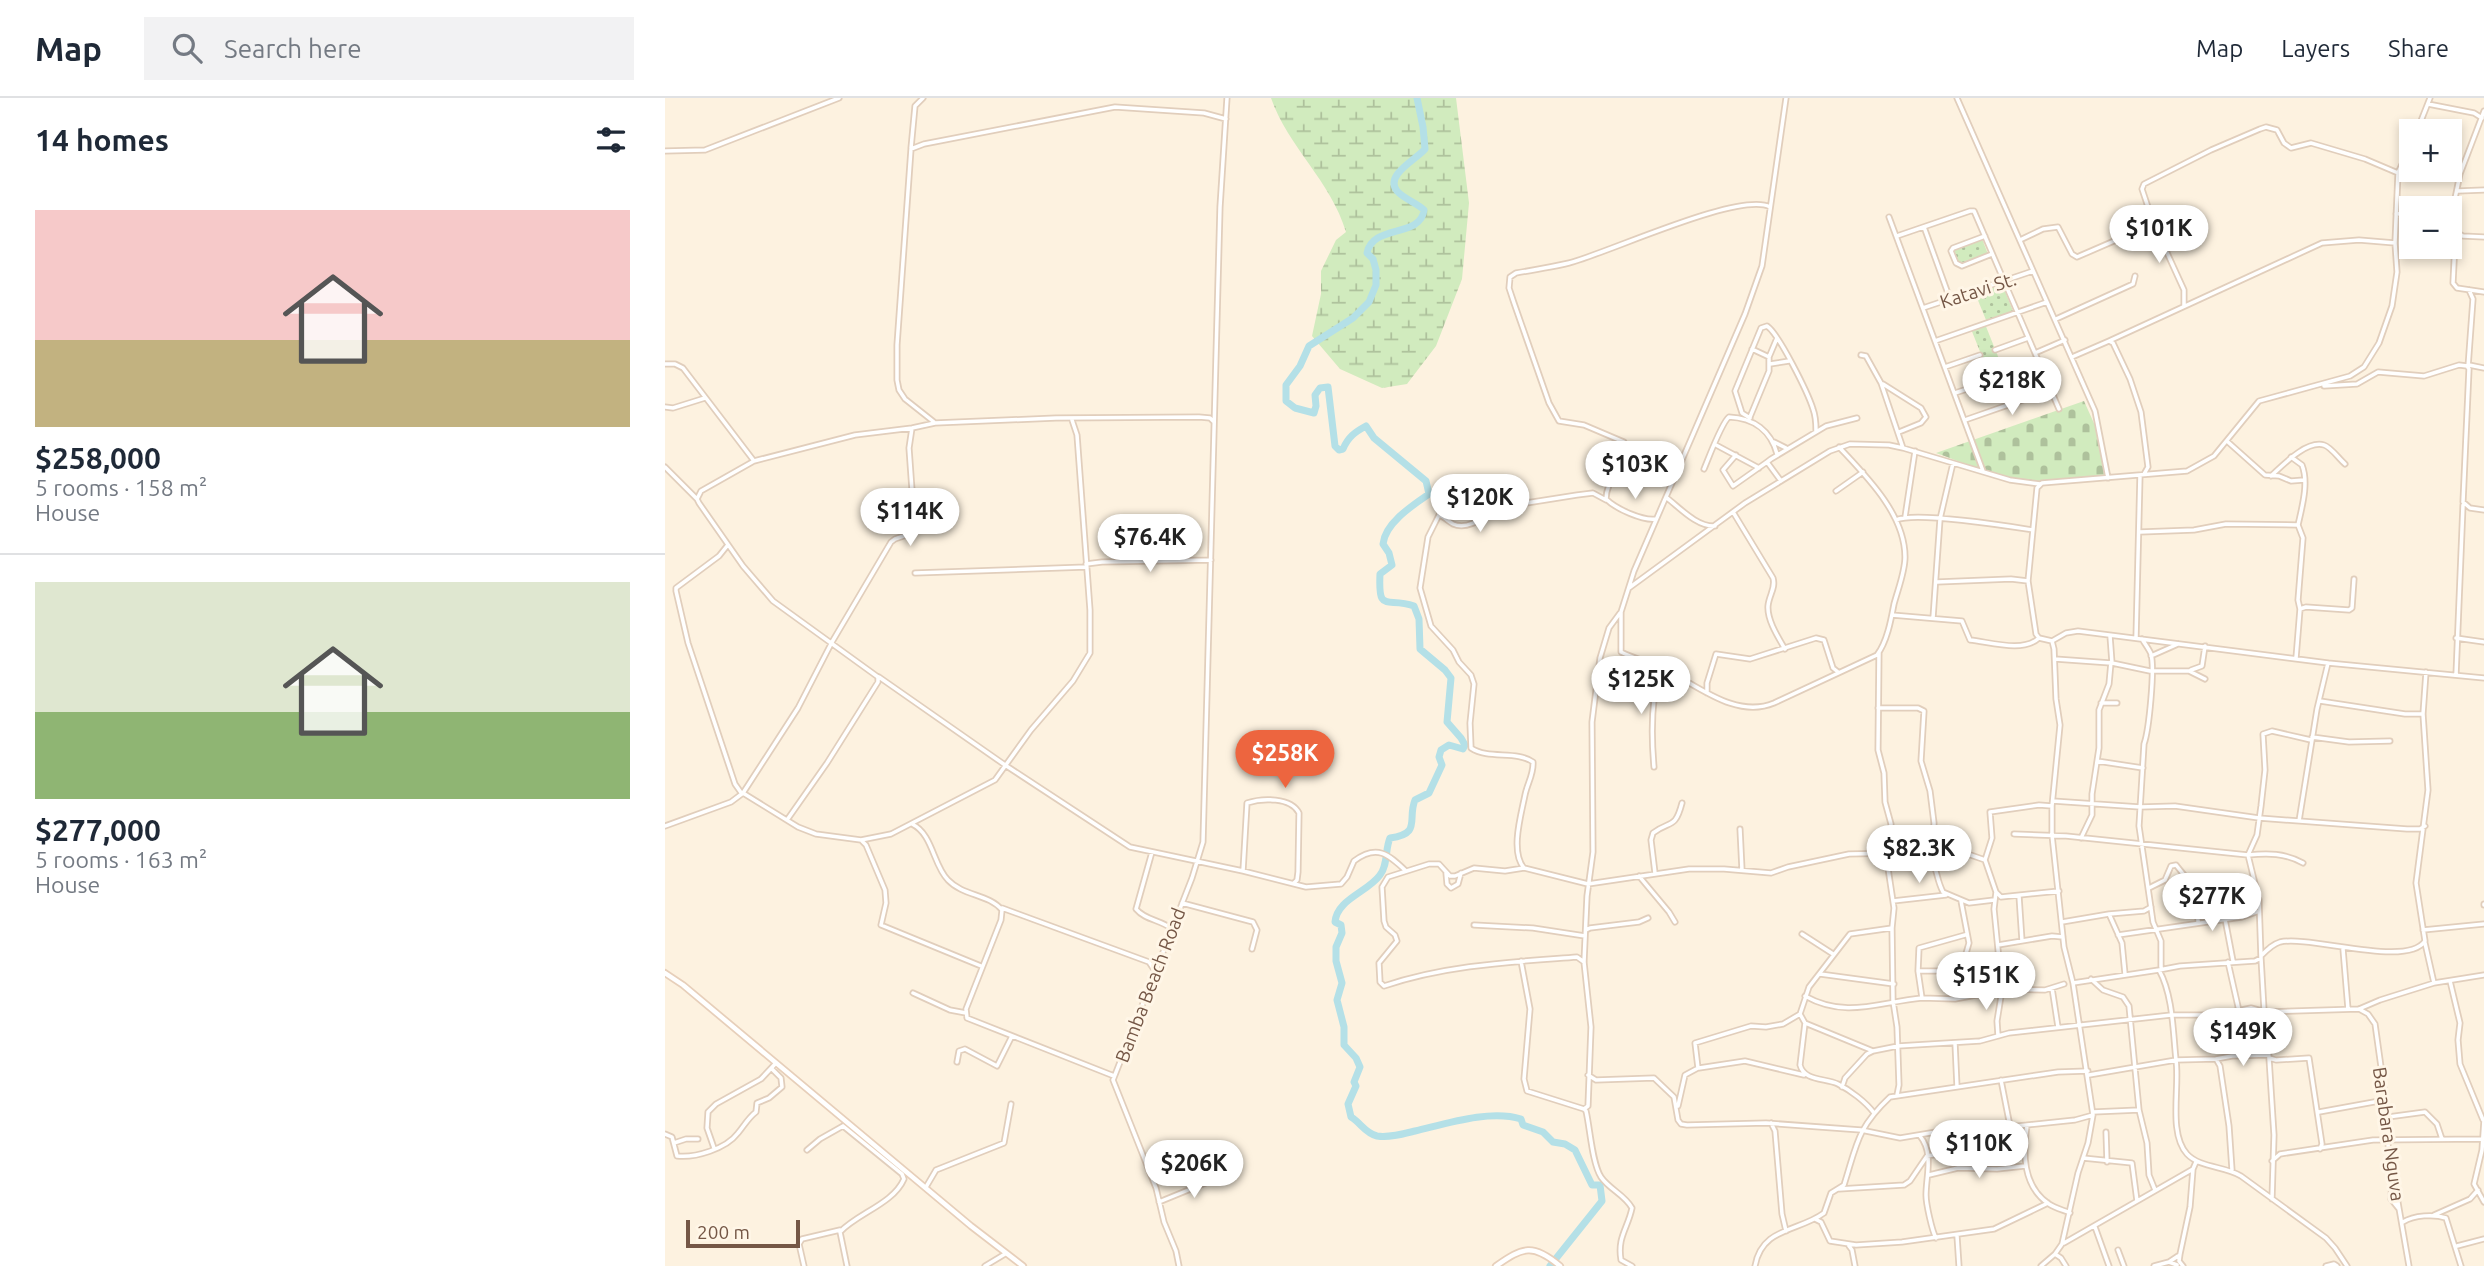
<!DOCTYPE html>
<html lang="en">
<head>
<meta charset="utf-8">
<style>
	:root { --surface:#fff; --page:#f2f2f3; --text:#1f2937; --muted:#747a83; --line:#e0e1e3; --accent:#ed653f }
	body { margin:0; font-family:Ubuntu,sans-serif; background:var(--page); color:var(--text); height:100vh; display:flex; flex-direction:column; font-size:26px; white-space:nowrap }
	* { box-sizing:border-box; margin:0 }
	p { font-size:23px; color:var(--muted) }
	.icon { flex:none; width:38px; height:38px; fill:none; stroke:currentColor; stroke-width:2; stroke-linecap:round; stroke-linejoin:round }
	.map { position:relative; flex:1; overflow:hidden }
	.panel { display:flex; flex-direction:column; background:var(--surface); width:665px }
	.panel>* { flex:none }
	.buttons { position:absolute; left:1734px; top:21px; display:grid; gap:14px }
	.buttons a { display:grid; place-items:center; width:63px; height:63px; border-radius:0px; background:var(--surface); box-shadow:0 4px 10px #0003; font-size:35px }
	.scale { position:absolute; left:21px; bottom:18px; width:114px; box-sizing:border-box; padding-left:7px; border:4px solid #755746; border-top:0; font-size:19px; line-height:24px; white-space:nowrap; color:#755746; -webkit-text-stroke:5px #fff6e7; paint-order:stroke }
	.price { position:absolute; translate:-50% -60px; padding:0 16px; border-radius:24px; background:#fff; color:#222; font-size:23px; line-height:46px; filter:drop-shadow(0 2px 4px #0008) }
	.price::after { content:''; position:absolute; left:50%; top:42px; width:21px; height:16px; margin-left:-10px; background:inherit; clip-path:polygon(0 0,100% 0,50% 100%) }
	.price.selected { background:var(--accent); color:#fff }
	ul { padding:0; list-style:none }
	li { display:grid; align-content:center; gap:14px; height:371px; padding:0 35px }
	li+li { border-top:2px solid var(--line) }
	li span { display:grid; place-items:center; height:217px; border-radius:0px; color:#555 }
	li>.icon { margin-inline-start:auto }
	span .icon { width:126px; height:126px; fill:#fffc; stroke-width:1 }
	li b { font-size:30px }
	h2 { display:flex; justify-content:space-between; align-items:center; height:84px; padding:0 35px; font-size:30px }
	header { display:flex; align-items:center; gap:42px; box-sizing:border-box; height:98px; padding:0 35px; background:var(--surface); border-bottom:2px solid var(--line) }
	header strong { font-size:33px }
	nav { display:flex; gap:38px; margin-inline-start:auto; font-size:24px }
	.search { width:490px; height:63px; background:var(--page); display:flex; align-items:center; gap:18px; box-sizing:border-box; padding:0 24px; border-radius:0px; color:var(--muted); font-size:26px }
	main { display:flex; flex:1; min-height:0 }
	.map>svg:first-child { display:block }
	.grass { fill:url(#grass-dots) }
	.wetland { fill:url(#wetland-marsh) }
	.cemetery { fill:url(#cemetery-stones) }
	.lines { fill:none; stroke-linecap:round; stroke-linejoin:round }
	.river { stroke:#b4e0e7; stroke-width:7 }
	.minor-casing { stroke:#e1cebc; stroke-width:7 }
	.secondary-casing { stroke:#e7cfba; stroke-width:8 }
	.minor { stroke:#fff; stroke-width:3.5 }
	.secondary { stroke:#fff; stroke-width:4.5 }
	.labels { text-anchor:middle; stroke-width:6; stroke-linejoin:round; paint-order:stroke }
	.street-label { font-size:19px; fill:#755746; stroke:#fff6e7 }
</style>
</head>
<body>
<header>
<strong>Map</strong>
<div class="search"><svg class="icon" aria-label="search" viewBox="0 0 24 24"><circle cx="10" cy="10" r="6"/><path d="M15 15l6 6"/></svg>Search here</div>
<nav><a>Map</a><a>Layers</a><a>Share</a></nav>
</header>
<main>
<section class="panel">
<h2>14 homes<svg class="icon" aria-label="filters" viewBox="0 0 24 24"><path d="M4 7h16M4 17h16"/><circle cx="9" cy="7" r="2"/><circle cx="15" cy="17" r="2"/></svg></h2>
<ul>
<li><span style="background:linear-gradient(#f6c9c9 60%,#c2b280 0)"><svg class="icon" aria-label="home" viewBox="0 0 24 24"><path d="M3 11l9-7 9 7M6 9v11h12V9"/></svg></span><div><b>$258,000</b><p>5 rooms · 158 m²</p><p>House</p></div></li>
<li><span style="background:linear-gradient(#dfe7d0 60%,#8fb573 0)"><svg class="icon" aria-label="home" viewBox="0 0 24 24"><path d="M3 11l9-7 9 7M6 9v11h12V9"/></svg></span><div><b>$277,000</b><p>5 rooms · 163 m²</p><p>House</p></div></li>
</ul>
</section>
<div class="map">
<svg width="1819" height="1168" viewBox="0 0 1819 1168">
	<defs>
		<pattern id="grass-dots" width="8" height="8" patternUnits="userSpaceOnUse" patternTransform="scale(1.75)"><rect width="8" height="8" fill="#d1ebbe"/><path d="M2 2h.1M6 6h.1" fill="none" stroke="#aec19c" stroke-width="1.8" stroke-linecap="round"/></pattern>
		<pattern id="wetland-marsh" width="20" height="14" patternUnits="userSpaceOnUse" patternTransform="scale(1.75)"><rect width="20" height="14" fill="#d1ebbe"/><path d="M1 5h8M5 5V1M11 12h8M15 12V8" fill="none" stroke="#aec19c"/></pattern>
		<pattern id="cemetery-stones" width="16" height="16" patternUnits="userSpaceOnUse" patternTransform="scale(1.75)"><rect width="16" height="16" fill="#d1ebbe"/><path d="M2 7V4a2 2 0 0 1 4 0v3zM10 15v-3a2 2 0 0 1 4 0v3z" fill="#aec19c"/></pattern>
	</defs>
	<rect width="100%" height="100%" fill="#fdf2e0"/>
	<path class="grass" d="M1317 141 1323 156 1296 166 1292 164 1289 154 1291 150Z
		M1337 186 1348 213 1321 222 1310 195Z
		M1320 226 1340 276 1326 281 1306 231Z"/>
	<path class="wetland" d="M606 0H791L804 105 797 181 771 248 742 286 717 290 675 271 647 238 656 196V173L671 142 681 134C666 83 623 49 606 0Z"/>
	<path class="cemetery" d="M1419 303 1432 332 1440 372 1439 378C1415 383 1374 385 1350 381 1323 376 1297 364 1271 355Z"/>
	<g class="lines">
		<path class="river" d="M752 0 758 29 760 51C752 61 719 77 732 93 739 101 752 105 759 112 756 140 707 126 702 155L708 161 711 172V187L704 204 688 220 644 248 635 268 621 287V303L630 310 649 315 651 308 650 297 655 290 663 289 670 348 674 352 678 351C683 339 690 334 701 328L709 340 761 383 764 396C748 407 720 425 718 446L724 455 727 467 715 476C713 517 722 498 749 508L754 521 755 551 780 572 786 580 782 624 796 640 800 647 798 651 784 647 776 652 774 659 777 667 764 695 750 702C742 721 757 736 725 740 720 751 723 767 715 777 703 794 672 801 670 824L676 827 677 835 671 849V863L677 885 672 902 679 929V947L691 960 695 969 689 984 691 988 683 1006 686 1019C696 1025 700 1035 712 1038 724 1040 738 1036 750 1033 780 1026 825 1011 856 1021L858 1027 878 1034 888 1044 900 1046 910 1052 927 1087H935L937 1103 885 1168"/>
		<g class="minor-casing">
			<path id="minor" d="M1121 0 1097 168 1080 216 969 473 956 514V554C972 562 991 566 1007 575 1037 591 1073 620 1109 605L1212 557C1222 544 1226 522 1229 506 1233 491 1240 474 1240 459 1240 416 1201 378 1174 349
				M1292 0 1430 313 1443 380
				M1763 6 1809 15 1817 20
				M1752 33 1765 0
				M246 50 250 8 258 0
				M0 53 40 52 174 0
				M1793 93 1819 92
				M1785 114 1788 117 1790 144 1788 185 1792 190 1819 194
				M1787 115 1795 76 1819 13
				M1731 116 1746 115
				M1224 119 1318 373
				M1488 124 1519 192V208
				M1259 129 1285 201
				M1791 134 1798 138 1819 139
				M1232 138 1305 113H1309L1394 311
				M1320 138 1288 150 1286 153 1291 165 1297 168 1327 156
				M1355 142 1378 131 1393 129 1407 156 1412 159 1479 130 1488 124 1477 91 1479 86 1546 52 1595 31 1601 29 1612 32 1619 45 1626 50 1646 45 1700 61 1733 75
				M1258 210 1368 173
				M1391 221 1468 186 1470 178
				M1270 243 1382 204
				M1444 243 1657 145 1694 142 1730 145
				M1087 251 1104 259
				M1330 252 1363 240
				M1370 255 1400 242
				M1196 257 1201 258 1216 285 1238 350
				M1407 259 1444 243 1448 245 1465 281 1476 314 1483 369 1479 376
				M0 266H10L18 270 89 363
				M1105 266 1124 263
				M1804 267 1819 270
				M1280 269 1315 257
				M1803 269 1808 201 1804 192
				M1218 286 1256 310 1261 319 1256 325 1234 334
				M1659 288 1692 286 1713 274 1759 278 1794 267 1802 268 1804 271 1798 404 1805 410 1819 412
				M1290 295 1374 267
				M0 309 8 310 40 300
				M1085 319 1104 273V259L1112 240
				M1085 320 1077 315 1070 293 1096 230 1102 228C1114 236 1143 295 1148 311 1151 319 1151 326 1151 333
				M1300 322 1386 292
				M269 324 240 301 234 292 232 282V247L246 51 259 46 450 9 539 15 561 21
				M1109 344 1121 350
				M1563 344 1600 377 1614 378 1626 383 1639 382
				M1051 347 1094 370
				M1071 357 1058 372 1068 388 1102 364
				M1626 359 1637 367C1644 385 1637 409 1633 427
				M0 369 32 401
				M1039 371C1044 359 1057 324 1064 319 1089 320 1106 333 1112 356
				M1606 378C1617 368 1641 342 1659 347 1666 349 1674 361 1680 366
				M1116 383 1102 364 1106 361 1161 328 1192 320
				M1171 393 1198 374
				M1002 400C1015 410 1032 429 1050 428
				M1068 414 1108 480C1111 490 1104 497 1103 508 1102 522 1113 539 1120 551
				M1240 419 1250 353
				M991 421C978 423 951 411 941 401 941 381 962 365 959 344L919 327 894 323 884 305 849 205 844 190 845 179 851 175C869 172 887 169 904 165 943 155 1075 93 1105 109
				M1231 422C1251 413 1342 428 1368 432
				M1475 434 1529 432 1561 426 1633 427 1638 440 1633 502 1635 511
				M62 448 54 458 11 490V493L23 545 70 686 77 696
				M421 466 437 464 546 462
				M250 475 421 469
				M1272 484 1346 481 1363 483
				M964 490 1080 405 1165 353 1185 346 1224 347 1238 350 1345 382 1375 386
				M1227 517 1297 523 1305 542C1325 544 1358 555 1374 540
				M1268 520 1275 421 1288 365
				M1445 538 1447 565 1485 573H1524L1540 581
				M1471 540 1475 377
				M1791 540 1819 544
				M1477 541C1480 546 1484 551 1486 556 1490 571 1484 632 1479 646L1474 728 1488 824 1496 843V869
				M1387 543 1401 535 1413 533 1663 565 1819 580
				M1214 554 1213 652 1219 675 1220 704 1226 726 1225 757
				M1486 558 1513 546
				M1631 560 1635 511 1641 509 1684 512 1687 510 1689 481
				M1390 561 1446 565
				M1526 572 1537 568 1540 548
				M1791 577 1798 407
				M214 579 340 667 465 749 578 773 641 789 676 786 682 779 689 763C712 746 723 756 741 773
				M1042 595V585L1051 556 1085 561 1151 540 1159 542 1168 570 1173 574
				M1655 603 1740 616H1758
				M1436 605H1452
				M1213 610H1253L1259 613 1256 663 1265 693 1269 725 1268 755
				M1647 639 1684 644 1725 643
				M1432 663 1478 670
				M989 669C986 636 986 602 995 570
				M78 695 133 610 167 544 226 444 230 441 250 434 244 350 247 330
				M1388 703 1475 709 1510 708 1594 720 1742 731H1755L1760 728
				M122 722 162 665 213 584V579L108 503 78 468 34 405 32 401 36 393 89 363 190 337 247 330 270 325 391 320 534 319 545 320 548 323
				M1634 723 1652 611 1663 565
				M247 726C268 736 268 767 283 782 298 798 324 796 337 812L336 822 301 911 302 920 449 978
				M0 728 66 704 78 695 133 729 151 736 196 742 226 736 330 682 366 632 408 583 425 555V512L412 337 407 322
				M1075 731 1077 772
				M1349 736 1401 738 1583 757C1603 755 1620 755 1638 765
				M1416 740 1427 717V696L1434 650V612L1444 586 1446 564
				M197 743 201 747 220 792 221 805 216 827 316 868
				M487 754 471 811C480 822 496 822 507 831
				M1264 756C1272 768 1271 781 1278 794L1304 805 1329 802
				M1320 762 1327 740 1325 714 1374 707 1387 708
				M859 770C845 754 856 717 860 697 862 686 869 676 868 664 851 652 824 662 806 650L805 625 809 586 806 577 794 564 788 552 766 528 755 490 763 439 774 417C779 419 783 423 788 426 801 432 815 422 825 415L836 417 855 406 912 397 928 395 941 402
				M578 773 582 705C597 700 626 699 634 715L633 774 632 782 629 785
				M781 775 782 786 786 790 793 786 796 775
				M990 775 986 742 988 735C1005 722 1010 732 1017 705
				M974 778 1004 814 1010 824
				M1484 790 1500 782 1506 768 1511 767 1523 782 1532 788 1533 824
				M1331 794 1329 811 1337 892 1332 923 1333 938
				M1354 798 1357 843
				M1228 803 1281 797
				M1296 803 1304 845 1296 873 1306 898
				M517 805 588 824 592 832 587 851
				M1819 806V807
				M337 810 484 864 490 873
				M1444 816 1479 813 1486 809
				M1560 821 1568 863
				M1397 824 1444 816 1457 845 1460 876
				M809 827 868 830 920 838
				M1227 830 1228 903 1232 929 1234 987 1232 997
				M921 832 925 830 974 824 983 820
				M1758 832 1819 826
				M1137 836 1168 856
				M1453 837 1577 819 1594 813
				M1760 845 1769 885
				M1333 847 1387 838 1398 839
				M1678 851 1683 911
				M1597 857C1603 851 1608 846 1615 844 1645 837 1742 870 1760 843L1751 785 1763 692 1758 616 1761 574
				M1596 860 1599 912
				M856 863 865 911 859 981 862 993 919 1011 923 1008 926 929 919 864 922 798 928 754 927 624 935 560 944 530 955 515
				M919 864 912 859C847 864 781 867 719 888L715 884 714 865 732 843 730 837 721 829 719 823 717 789 723 779 764 766H774L785 778H790L809 770 840 773 859 770 923 786 1024 771H1059L1106 775 1123 769 1184 756 1233 755 1257 758 1280 753 1300 755 1320 762 1331 794 1336 799 1394 793
				M1563 864 1574 913
				M1494 872 1515 868 1590 863 1596 860 1594 802 1583 757 1592 737 1596 708 1600 672 1598 636 1607 633 1646 642
				M1253 873H1296
				M1155 876 1229 886
				M1426 881 1438 892 1458 899 1464 908 1474 1012 1482 1045 1484 1077 1490 1092
				M1785 883 1795 925 1793 942 1795 966 1818 1022
				M1408 885 1494 872C1508 897 1508 934 1511 962 1515 989 1503 1035 1522 1056 1535 1070 1560 1068 1576 1078L1661 1140 1670 1150 1682 1168
				M1387 890 1393 929
				M248 895 285 912 301 915
				M1140 898C1181 921 1214 904 1257 900L1253 873 1254 850 1300 837
				M1257 900 1290 901 1343 891 1380 892 1399 886
				M1694 911 1703 916 1710 926 1723 1019 1722 1041 1744 1168
				M1601 914 1609 1037 1607 1101
				M1135 916 1140 925 1208 953
				M1140 925 1135 967C1139 983 1160 980 1173 986 1185 992 1201 1004 1209 1015
				M1290 945 1292 989
				M1604 960 1611 962 1644 960 1657 1046 1655 1051
				M1551 961 1567 958 1603 957
				M292 964 294 953 300 951 332 968 347 938
				M1034 970 1080 963 1139 977
				M923 977 931 982 989 980 1009 999 1013 1022 1016 1026 1022 1027 1101 1025 1196 1032 1235 1040 1277 1033H1304L1410 1022 1428 1017
				M1424 977 1511 962 1551 961 1555 968 1564 1028 1567 1072
				M1336 982 1345 1028
				M1177 989 1180 980 1202 956 1208 953 1233 948 1315 943 1344 935 1506 917H1552L1586 910 1601 914 1694 911 1715 902 1769 885 1819 877
				M1013 1008 1020 977 1033 970 1030 945 1086 928 1101 929 1118 926 1135 916 1144 889 1185 836 1227 830 1229 810 1221 757
				M919 1011 921 1013C925 1030 927 1065 936 1079 944 1091 960 1097 967 1110 963 1130 952 1139 956 1162L967 1168
				M1428 1014 1474 1012
				M1654 1014 1720 1002
				M1723 1019 1760 1014 1772 1026 1777 1041
				M1819 1022 1817 1052 1809 1086 1819 1104
				M1106 1025 1110 1033 1117 1116 1121 1133
				M1362 1027C1358 1054 1357 1088 1384 1106 1390 1110 1398 1112 1405 1115
				M178 1028 237 1076 239 1081C228 1106 193 1115 175 1134L182 1168
				M1441 1034 1442 1064
				M0 1036 7 1039 12 1058C30 1060 61 1051 73 1035 79 1028 83 1020 91 1014L92 1005 104 1000 117 989 116 980 107 971
				M1255 1038C1269 1055 1261 1078 1261 1097 1261 1106 1267 1133 1271 1140
				M9 1045 21 1041H33
				M49 1050 42 1030 43 1014 51 1006 96 981 111 965
				M142 1052 155 1041 178 1028
				M1418 1060 1467 1065 1472 1103
				M1607 1063 1615 1056 1708 1042 1818 1041
				M1264 1077 1293 1070 1332 1071 1360 1068
				M1727 1079 1726 1101 1734 1111
				M261 1089 271 1072 339 1045 346 1006
				M1174 1091 1239 1087 1245 1083 1262 1058 1285 1054 1304 1033
				M494 1104 555 1079
				M1769 1117 1805 1101 1813 1092
				M1150 1121 1156 1124 1165 1143 1191 1147 1237 1144 1329 1131 1383 1105
				M1738 1124C1749 1117 1769 1116 1781 1120L1796 1168
				M1430 1129 1444 1168
				M1292 1138 1294 1168
				M1399 1145 1528 1071 1531 1064
				M1184 1148 1187 1152 1190 1168
				M1792 1148 1819 1141
				M1453 1152 1459 1168
				M1390 1156 1396 1160 1401 1168
				M1504 1164 1512 1167
				M139 1168 134 1146 137 1141 175 1132
				M320 1168 340 1156
				M514 1168 511 1153 499 1124 491 1090 448 982 527 780 538 744 555 109 562 0
				M1090 1168C1097 1129 1133 1134 1159 1115L1166 1095 1179 1087C1192 1046 1192 1030 1225 999L1393 974 1423 973
				M1376 1168 1390 1156 1397 1146 1413 1075 1423 1045 1428 1017 1408 885 1399 849 1387 737V708L1395 627 1391 601 1389 551 1387 543 1374 540 1371 536 1363 483 1372 390 1377 385 1522 373 1549 358 1594 303 1685 278 1699 269 1714 245 1727 208 1732 174 1730 145 1733 75 1746 47
				M1489 1168 1504 1164 1513 1158
				M1518 1168 1514 1163 1515 1156 1525 1109 1528 1071
				M1661 1168 1669 1166 1672 1168"/>
		</g>
		<g class="secondary-casing">
			<path id="secondary" d="M0 875 18 887 306 1128 358 1168
				M831 1168C858 1149 868 1145 895 1168"/>
		</g>
		<use href="#minor" class="minor"/>
		<use href="#secondary" class="secondary"/>
	</g>
	<g class="labels">
		<g class="street-label">
			<text transform="translate(1313 192) rotate(-18)" y="7">Katavi St.</text>
			<text transform="translate(485 887) rotate(-69)" y="7">Bamba Beach Road</text>
			<text transform="translate(1724 1036) rotate(82)" y="7">Barabara Nguva</text>
		</g>
	</g>
</svg>
<div class="buttons">
<a>+</a>
<a>−</a>
</div>
<div class="scale">200 m</div>
<b class="price" style="left:1494px;top:167px">$101K</b>
<b class="price" style="left:1347px;top:319px">$218K</b>
<b class="price" style="left:970px;top:403px">$103K</b>
<b class="price" style="left:815px;top:436px">$120K</b>
<b class="price" style="left:245px;top:450px">$114K</b>
<b class="price" style="left:485px;top:476px">$76.4K</b>
<b class="price" style="left:976px;top:618px">$125K</b>
<b class="price selected" style="left:620px;top:692px">$258K</b>
<b class="price" style="left:1254px;top:787px">$82.3K</b>
<b class="price" style="left:1547px;top:835px">$277K</b>
<b class="price" style="left:1321px;top:914px">$151K</b>
<b class="price" style="left:1578px;top:970px">$149K</b>
<b class="price" style="left:1314px;top:1082px">$110K</b>
<b class="price" style="left:529px;top:1102px">$206K</b>
</div>
</main>
</body>
</html>
